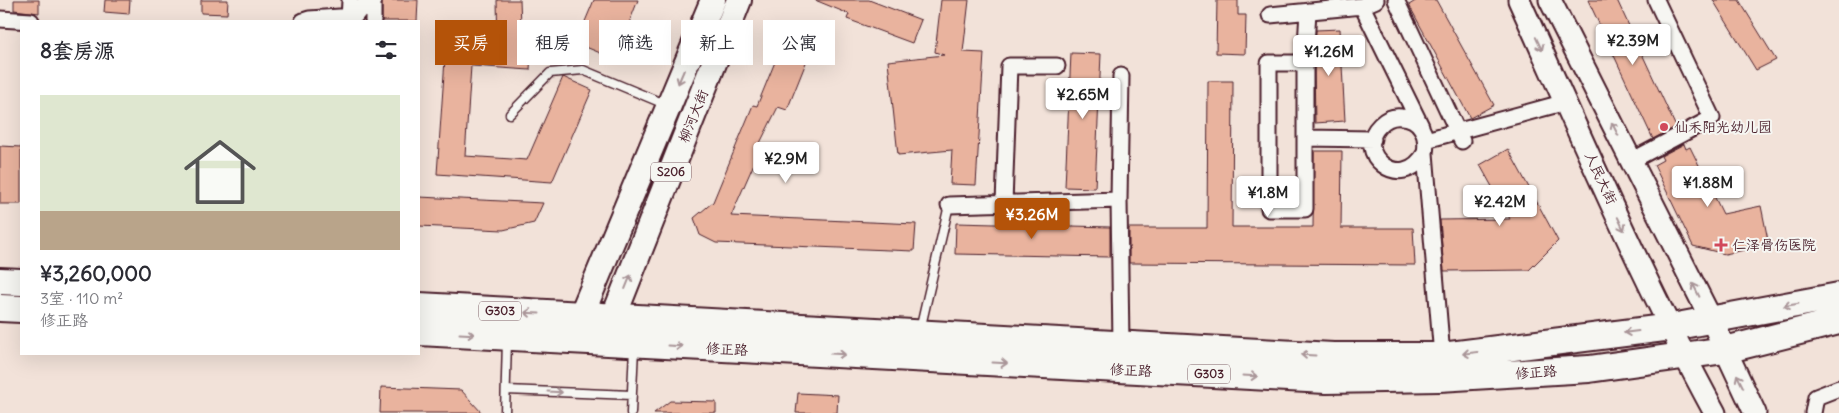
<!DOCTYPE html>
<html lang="zh">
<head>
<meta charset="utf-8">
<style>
	:root { --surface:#fff; --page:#f2f2f3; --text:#2b2b33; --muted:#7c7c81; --accent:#b45309 }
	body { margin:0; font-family:Delius,"LXGW WenKai TC",sans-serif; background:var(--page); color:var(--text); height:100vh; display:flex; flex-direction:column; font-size:19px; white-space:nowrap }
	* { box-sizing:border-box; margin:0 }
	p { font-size:16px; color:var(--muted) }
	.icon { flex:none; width:28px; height:28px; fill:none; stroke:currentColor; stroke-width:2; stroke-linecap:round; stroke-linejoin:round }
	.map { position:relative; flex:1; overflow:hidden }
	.side { position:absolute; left:20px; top:20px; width:400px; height:335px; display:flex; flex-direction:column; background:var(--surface); border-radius:0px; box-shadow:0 5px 20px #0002 }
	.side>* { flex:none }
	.banner { position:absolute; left:435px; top:20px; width:475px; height:45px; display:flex; gap:10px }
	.price { position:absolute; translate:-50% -42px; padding:0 11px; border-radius:5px; background:#fff; color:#222; font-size:16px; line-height:32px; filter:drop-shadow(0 1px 2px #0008) }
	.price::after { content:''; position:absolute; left:50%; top:30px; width:15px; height:11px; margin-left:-8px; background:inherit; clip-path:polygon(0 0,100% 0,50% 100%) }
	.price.on { background:var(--accent); color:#fff }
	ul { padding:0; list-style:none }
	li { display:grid; align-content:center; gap:10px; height:265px; padding:0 20px }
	li span { display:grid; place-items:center; height:155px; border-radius:0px; color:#555 }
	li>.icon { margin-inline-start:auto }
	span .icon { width:90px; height:90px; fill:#fffc; stroke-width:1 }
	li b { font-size:21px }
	h2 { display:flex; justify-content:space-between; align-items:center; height:60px; padding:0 20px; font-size:21px }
	.tag { padding:0 18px; border-radius:0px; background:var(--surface); box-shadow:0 5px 20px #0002; font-size:18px; line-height:45px }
	.tag.on { background:var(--accent); color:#fff }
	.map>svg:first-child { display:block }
	.building { fill:#e9b39e; stroke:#4a1f2b }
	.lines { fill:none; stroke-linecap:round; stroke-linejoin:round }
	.lane-casing { stroke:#4a1f2b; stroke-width:11 }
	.street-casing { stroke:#4a1f2b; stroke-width:19 }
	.secondary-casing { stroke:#4a1f2b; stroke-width:25 }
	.primary-casing { stroke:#4a1f2b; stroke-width:28 }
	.highway-casing { stroke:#4a1f2b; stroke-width:30 }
	.lane { stroke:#f6f6f2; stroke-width:8 }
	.street { stroke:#f6f6f2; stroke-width:15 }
	.secondary { stroke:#f6f6f2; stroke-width:21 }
	.primary { stroke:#f6f6f2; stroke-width:24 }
	.highway { stroke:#f6f6f2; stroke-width:26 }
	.oneway { stroke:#a99598 }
	.poi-dot { fill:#d1495b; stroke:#f6f6f2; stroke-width:2 }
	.labels { text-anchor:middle; stroke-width:4; stroke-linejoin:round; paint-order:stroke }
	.shield { fill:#f6f6f2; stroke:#7e6067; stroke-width:1 }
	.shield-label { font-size:12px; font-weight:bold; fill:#4a1f2b }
	.street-label { font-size:14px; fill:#4a1f2b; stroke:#f6f6f2 }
	.poi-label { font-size:14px; fill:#4a1f2b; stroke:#f6f6f2; text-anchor:start }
</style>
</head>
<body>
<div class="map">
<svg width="1839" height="413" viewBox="0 0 1839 413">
	<rect width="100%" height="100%" fill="#f2e2d9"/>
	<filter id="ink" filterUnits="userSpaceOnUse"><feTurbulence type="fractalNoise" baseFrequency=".02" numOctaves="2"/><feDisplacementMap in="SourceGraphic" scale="10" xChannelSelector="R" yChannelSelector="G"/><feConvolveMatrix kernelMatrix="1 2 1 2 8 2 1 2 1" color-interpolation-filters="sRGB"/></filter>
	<g filter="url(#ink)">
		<path class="building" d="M14 0H39V13L14 10Z
			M105 0H130L129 14 104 12Z
			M201 0H228L227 14 201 13Z
			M382 0H418L417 21H382Z
			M497 0H520L522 50 531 51 530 70 471 66 465 156 527 160 563 77 592 90 552 182 437 174 446 45 498 49Z
			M594 0H638L615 59 576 43Z
			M815 0H869L921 20 912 43 847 19 849 14Z
			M941 0H969L963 52 984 53 976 185 950 184 952 150 898 155 888 61 944 55 935 52Z
			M1217 0H1238V15H1246L1245 54 1216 53Z
			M1417 0H1436L1494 105 1470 118 1409 5Z
			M1588 0H1617L1676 127 1653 139Z
			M1713 0H1739L1776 60 1756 70Z
			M1340 29 1345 121 1315 123 1314 63 1316 30Z
			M786 35 813 45 787 110 778 107 757 149 760 150 731 216 916 224 914 251 716 243 700 235 694 218 713 202 753 105 757 106Z
			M1071 53 1101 54 1095 188 1065 187Z
			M1208 81H1233L1232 227H1313L1314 151H1342L1341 228H1413L1415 265 1129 263V228H1207Z
			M1684 144 1686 149 1690 147 1723 214 1761 206 1769 245 1725 254 1693 246 1654 165 1663 160 1661 156Z
			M0 146 21 147V204H0Z
			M1508 149 1558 241 1529 270 1444 271 1440 220 1510 219 1480 165Z
			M419 197 543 203 534 223 503 230 419 226Z
			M956 223 1110 227V257L955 254Z
			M381 387 461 390 482 413H380Z
			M798 393 838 395 837 413H796Z
			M670 401 716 402V413H654Z"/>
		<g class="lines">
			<g class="lane-casing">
				<path id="lane" d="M510 114 550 73 583 70 667 105
					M920 330 949 205
					M506 390 632 395
					M505 413 507 340
					M631 413 634 348"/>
			</g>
			<g class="street-casing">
				<path id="street" d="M1396 0 1462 141
					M1362 6 1421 126
					M1270 15 1362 6 1376 0
					M0 19 31 21
					M303 21 309 19 355 16 368 0
					M349 21 350 0
					M373 21V0
					M1305 63H1269V209H1305V63L1308 11
					M1306 138 1373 139
					M1426 140 1566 102
					M1425 153C1401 195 1352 152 1380 125 1386 119 1393 116 1401 117 1421 117 1428 136 1425 153L1442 356
					M1631 161 1712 118 1656 0
					M1119 200 1121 344
					M1004 203 1009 66H1057
					M949 205 1119 200 1121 76
					M1813 413 1816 397 1839 388"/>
			</g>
			<g class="secondary-casing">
				<path id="secondary" d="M1519 0C1582 139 1642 279 1715 413
					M1550 0 1711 319 1755 413"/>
			</g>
			<g class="primary-casing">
				<path id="primary" d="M577 331 581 316 713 0
					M605 334 614 316 739 0"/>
			</g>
			<g class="highway-casing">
				<path id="highway" d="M0 281 21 282
					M419 306 1333 356H1442L1672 327 1839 296
					M0 308 21 309
					M419 332 1326 380 1439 378 1589 369 1725 350 1839 321"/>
			</g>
			<use href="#lane" class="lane"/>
			<use href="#street" class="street"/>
			<use href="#secondary" class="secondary"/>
			<use href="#primary" class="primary"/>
			<use href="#highway" class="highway"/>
		</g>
		<defs><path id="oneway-shaft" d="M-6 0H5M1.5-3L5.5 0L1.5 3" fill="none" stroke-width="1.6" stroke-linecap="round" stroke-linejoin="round" transform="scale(1.25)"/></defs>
		<g class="oneway">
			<use href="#oneway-shaft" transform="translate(1539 44) rotate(65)"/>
			<use href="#oneway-shaft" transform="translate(681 77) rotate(113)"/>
			<use href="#oneway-shaft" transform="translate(1615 129) rotate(-117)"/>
			<use href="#oneway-shaft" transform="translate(1621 224) rotate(65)"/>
			<use href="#oneway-shaft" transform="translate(628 282) rotate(-68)"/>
			<use href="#oneway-shaft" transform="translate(1696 290) rotate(-117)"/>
			<use href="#oneway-shaft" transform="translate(1791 305) rotate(170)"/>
			<use href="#oneway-shaft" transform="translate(532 313) rotate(-177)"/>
			<use href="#oneway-shaft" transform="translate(1631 332) rotate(173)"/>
			<use href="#oneway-shaft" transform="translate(467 334) rotate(3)"/>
			<use href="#oneway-shaft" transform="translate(675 346) rotate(3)"/>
			<use href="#oneway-shaft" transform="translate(1470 353) rotate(173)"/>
			<use href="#oneway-shaft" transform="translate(838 354) rotate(3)"/>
			<use href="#oneway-shaft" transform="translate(1308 355) rotate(-177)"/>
			<use href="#oneway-shaft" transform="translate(1000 363) rotate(3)"/>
			<use href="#oneway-shaft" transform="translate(1250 376) rotate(3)"/>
			<use href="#oneway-shaft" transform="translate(1740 381) rotate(-116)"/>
			<use href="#oneway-shaft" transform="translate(555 392) rotate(3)"/>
		</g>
	</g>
	<g class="poi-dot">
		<circle cx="1664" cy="127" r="5"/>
		<path d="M1718.5 237.5h5v5h5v5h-5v5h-5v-5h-5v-5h5z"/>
	</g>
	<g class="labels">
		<g class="shield">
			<rect x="651" y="162.5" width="40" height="19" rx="4"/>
			<rect x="479" y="301.5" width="42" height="19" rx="4"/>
			<rect x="1188" y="364.5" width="42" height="19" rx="4"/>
		</g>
		<g class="shield-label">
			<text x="671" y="176">S206</text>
			<text x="500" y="315">G303</text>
			<text x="1209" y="378">G303</text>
		</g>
		<g class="street-label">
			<text transform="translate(693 116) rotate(-68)" y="5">柳河大街</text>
			<text transform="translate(1601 178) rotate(65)" y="5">人民大街</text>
			<text transform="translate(727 349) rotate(3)" y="5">修正路</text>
			<text transform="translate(1131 370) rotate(3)" y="5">修正路</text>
			<text transform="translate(1536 372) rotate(-4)" y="5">修正路</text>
		</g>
		<g class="poi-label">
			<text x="1674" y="132">仙禾阳光幼儿园</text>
			<text x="1732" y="250">仁泽骨伤医院</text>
		</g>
	</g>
</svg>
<b class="price" style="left:1633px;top:66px">¥2.39M</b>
<b class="price" style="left:1329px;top:77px">¥1.26M</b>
<b class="price" style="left:1083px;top:120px">¥2.65M</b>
<b class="price" style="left:786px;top:184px">¥2.9M</b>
<b class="price" style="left:1708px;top:208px">¥1.88M</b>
<b class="price" style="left:1268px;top:218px">¥1.8M</b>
<b class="price" style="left:1500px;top:227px">¥2.42M</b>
<b class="price on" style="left:1032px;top:240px">¥3.26M</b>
<div class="banner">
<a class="tag on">买房</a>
<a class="tag">租房</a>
<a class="tag">筛选</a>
<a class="tag">新上</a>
<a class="tag">公寓</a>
</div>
<section class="side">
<h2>8套房源<svg class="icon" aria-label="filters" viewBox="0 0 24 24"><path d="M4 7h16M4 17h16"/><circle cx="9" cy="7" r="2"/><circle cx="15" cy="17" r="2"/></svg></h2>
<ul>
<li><span style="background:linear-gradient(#dfe7d0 75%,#b9a48a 0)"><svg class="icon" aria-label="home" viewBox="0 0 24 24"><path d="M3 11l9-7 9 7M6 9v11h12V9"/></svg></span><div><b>¥3,260,000</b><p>3室 · 110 m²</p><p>修正路</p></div></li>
</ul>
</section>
</div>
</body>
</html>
